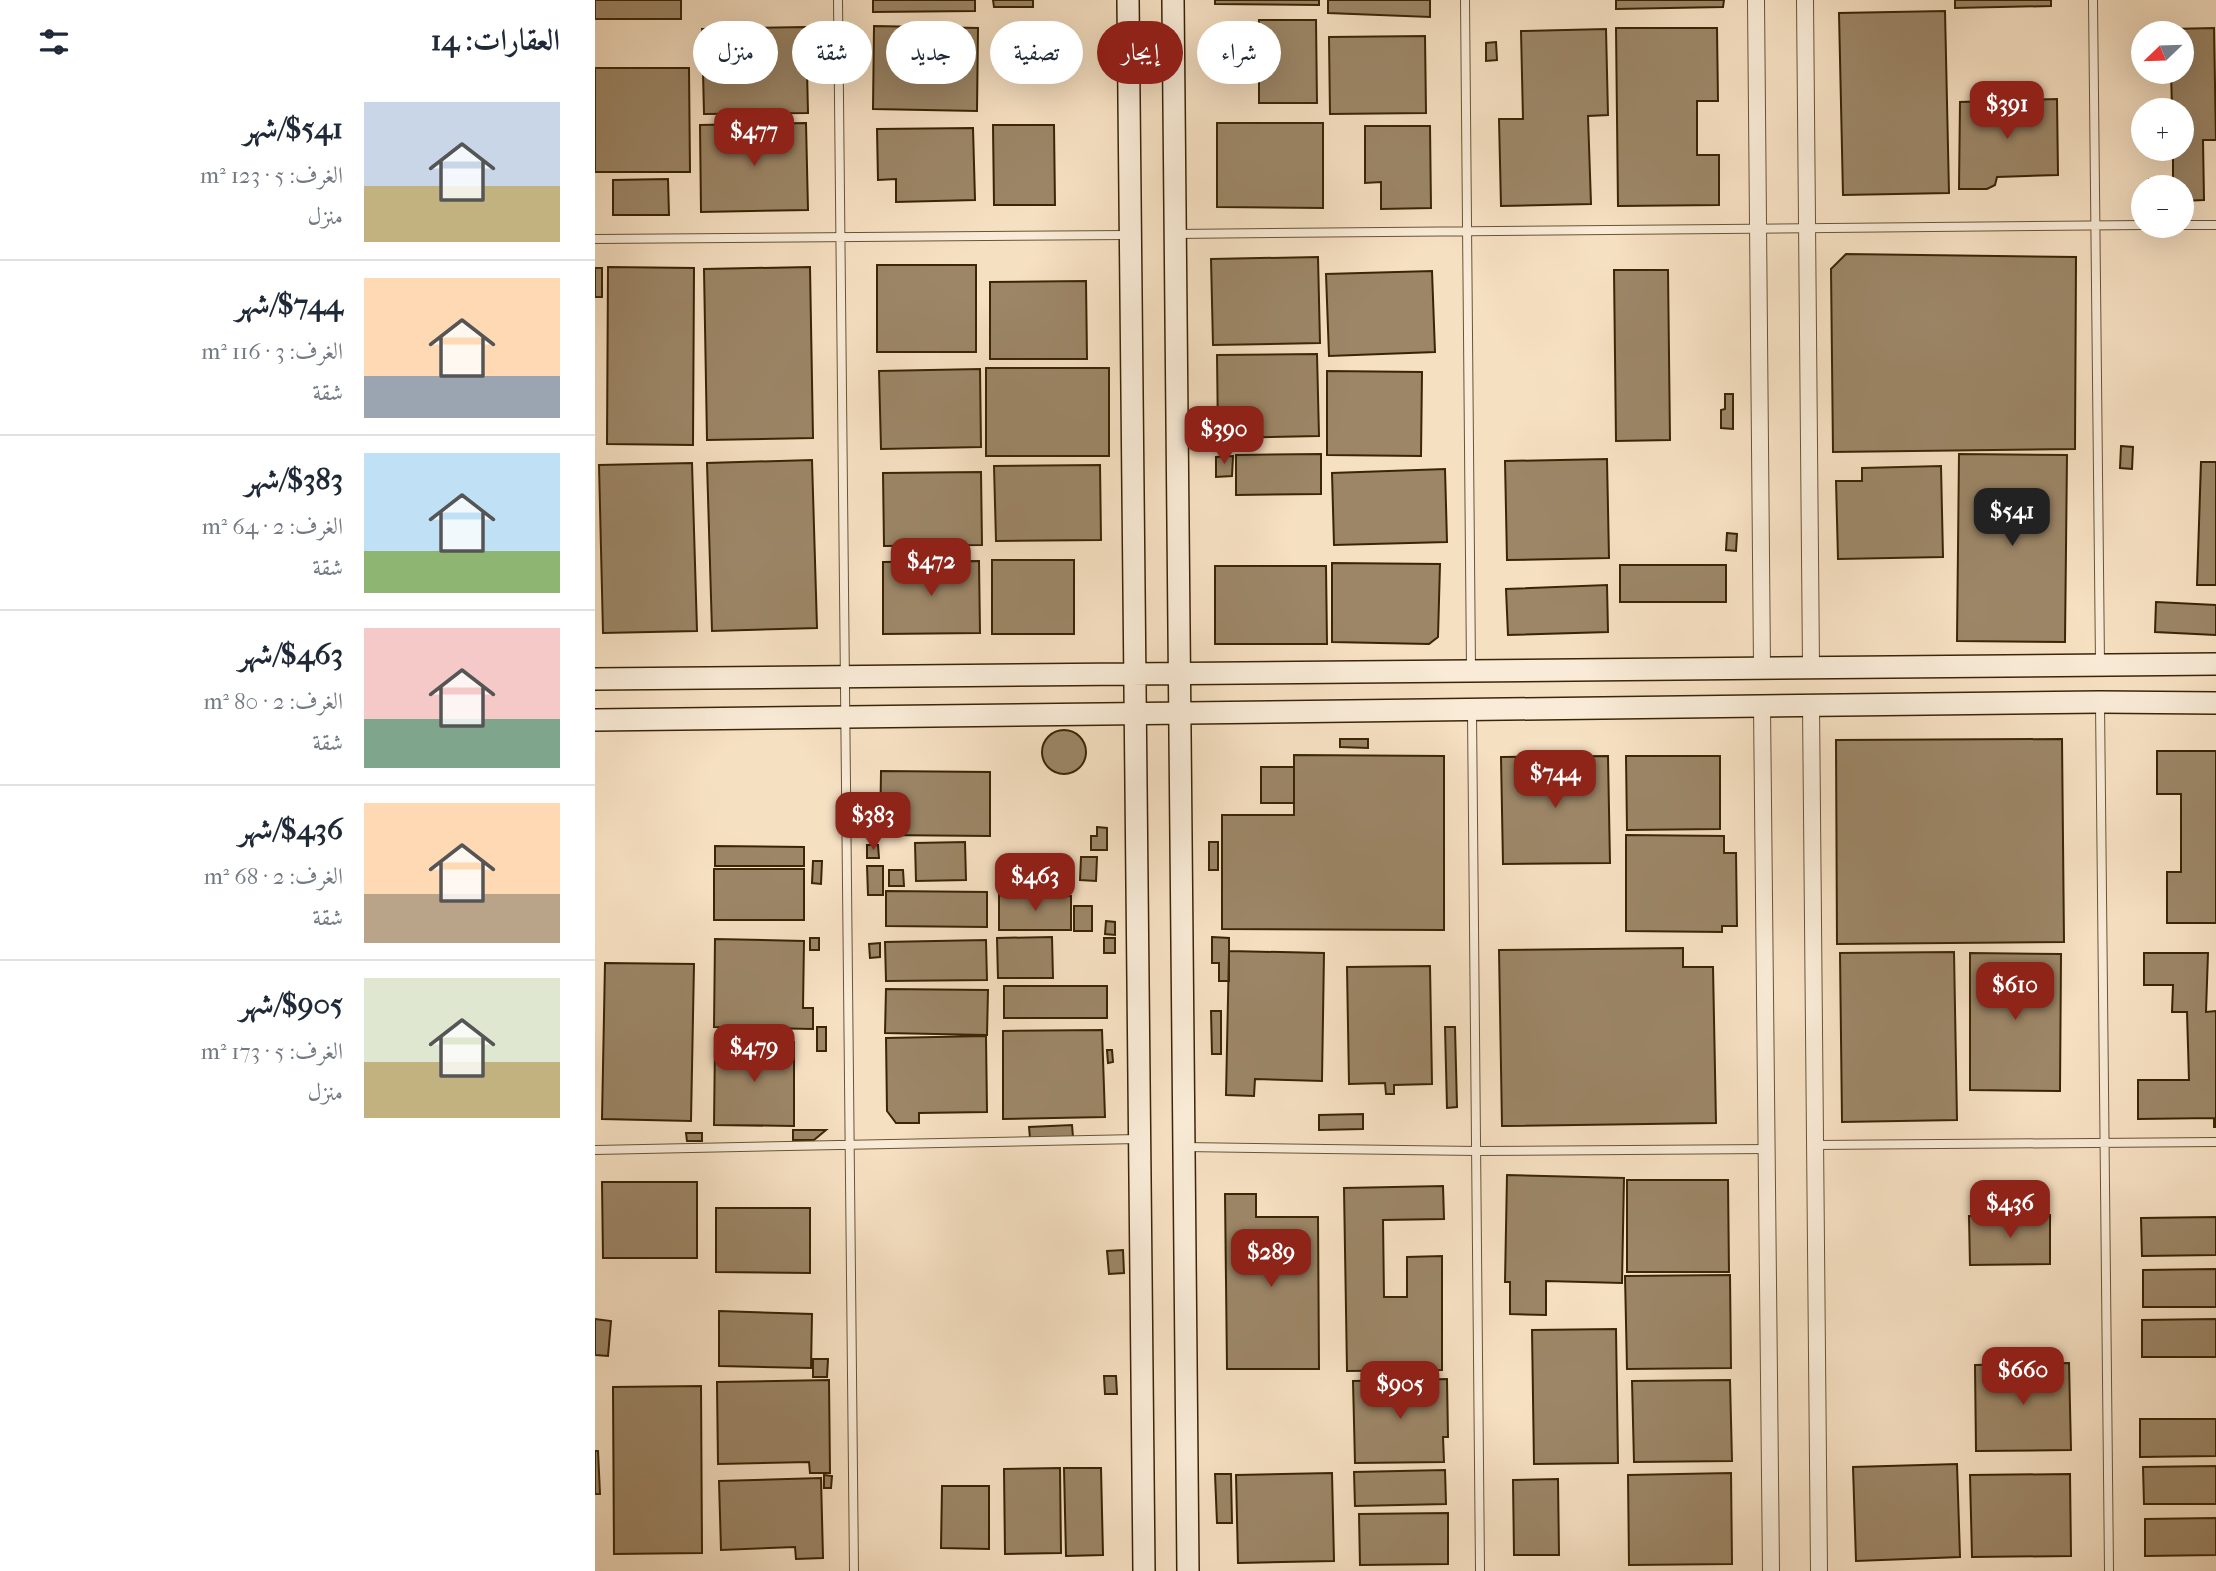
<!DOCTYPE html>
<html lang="ar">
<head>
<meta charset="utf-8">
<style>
	:root { --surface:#fff; --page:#f2f2f3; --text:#1f2937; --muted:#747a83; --line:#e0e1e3; --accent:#8f2418 }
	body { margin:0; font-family:"IM FELL French Canon",Amiri,serif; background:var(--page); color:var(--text); direction:rtl; height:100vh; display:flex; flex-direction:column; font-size:26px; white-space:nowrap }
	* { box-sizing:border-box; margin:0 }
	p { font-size:23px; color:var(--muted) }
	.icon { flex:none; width:38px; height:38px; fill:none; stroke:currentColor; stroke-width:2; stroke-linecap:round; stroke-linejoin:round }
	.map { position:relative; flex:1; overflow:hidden; direction:ltr }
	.sheet { display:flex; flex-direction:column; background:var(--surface); width:595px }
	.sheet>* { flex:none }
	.hud { position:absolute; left:21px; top:21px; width:665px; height:63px; direction:rtl; display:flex; gap:14px }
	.needle { width:46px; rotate:247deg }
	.controls { position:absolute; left:1536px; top:21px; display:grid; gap:14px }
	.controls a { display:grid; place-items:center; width:63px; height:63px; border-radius:50%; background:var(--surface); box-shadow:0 7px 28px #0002; font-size:35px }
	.price { position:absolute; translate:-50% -60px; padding:0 16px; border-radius:14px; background:var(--accent); color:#fff; font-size:23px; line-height:46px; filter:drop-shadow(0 2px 4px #0008) }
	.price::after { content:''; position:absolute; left:50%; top:42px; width:21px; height:16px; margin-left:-10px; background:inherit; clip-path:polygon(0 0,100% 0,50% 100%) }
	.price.active { background:#222; color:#fff }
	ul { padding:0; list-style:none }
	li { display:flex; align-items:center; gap:21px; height:175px; padding:0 35px }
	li+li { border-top:2px solid var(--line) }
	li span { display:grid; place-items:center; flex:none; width:196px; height:140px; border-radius:0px; color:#555 }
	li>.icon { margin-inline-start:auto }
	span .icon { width:84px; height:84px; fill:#fffc; stroke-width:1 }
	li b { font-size:30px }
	h2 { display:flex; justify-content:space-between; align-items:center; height:84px; padding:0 35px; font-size:30px }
	.chip { padding:0 24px; border-radius:32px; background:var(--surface); box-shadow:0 7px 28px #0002; font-size:24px; line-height:63px }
	.chip.active { background:var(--accent); color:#fff }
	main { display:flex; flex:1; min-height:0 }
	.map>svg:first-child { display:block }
	.building { fill:#9c8667; stroke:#3a2504; stroke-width:2 }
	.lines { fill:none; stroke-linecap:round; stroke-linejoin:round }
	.lane-casing { stroke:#695434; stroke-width:10 }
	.street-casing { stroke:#695434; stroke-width:18 }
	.secondary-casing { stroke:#3a2504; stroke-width:24 }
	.lane { stroke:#f9ebd7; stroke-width:8 }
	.street { stroke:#f9ebd7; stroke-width:16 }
	.secondary { stroke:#f9ebd7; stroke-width:21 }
</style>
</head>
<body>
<main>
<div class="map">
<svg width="1621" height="1571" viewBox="0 0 1621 1571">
	<rect width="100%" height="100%" fill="#f6e0c2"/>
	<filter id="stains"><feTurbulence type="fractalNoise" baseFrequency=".00286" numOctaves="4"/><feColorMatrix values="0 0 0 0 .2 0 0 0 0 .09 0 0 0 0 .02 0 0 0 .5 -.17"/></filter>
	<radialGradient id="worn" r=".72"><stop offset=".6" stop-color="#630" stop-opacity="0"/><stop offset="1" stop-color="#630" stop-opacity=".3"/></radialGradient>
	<path class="building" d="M0 0H86V19H0Z
		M278 0H380V11L278 12Z
		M398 0H438V7H399Z
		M620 0H724V5L620 4Z
		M733 0H835V17L733 13Z
		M1021 0H1129L1128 7 1021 9Z
		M1360 0H1456V6L1360 8Z
		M1350 11 1354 193 1248 195 1244 13Z
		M664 20H721L722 103H664Z
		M279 26 383 28 382 111 278 109Z
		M211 27 213 113 109 114 107 29Z
		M1021 28H1122L1123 101H1102V155H1124V205L1023 206Z
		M1619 28 1621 140H1608L1609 200 1587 201V187H1554V179H1578V149H1587V110H1577L1576 72H1587V33H1575V29Z
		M1011 29 1013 115 993 116 996 204 906 206 904 119H928L926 31Z
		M830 36 831 113 735 114 734 37Z
		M901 42 902 60 891 61V43Z
		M0 68H94L95 172H0Z
		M1462 99 1463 175 1402 177 1400 185 1392 189H1364L1365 102Z
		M211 123 213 210 106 212 105 125Z
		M622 123H728V208L622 207Z
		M398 125H459L460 205H399Z
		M770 126H835L836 208 786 209V182L770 183Z
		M378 128 380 200 301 202V179L283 180 282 129Z
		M73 179 74 215H18V180Z
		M1251 254 1481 257 1480 449 1238 452 1236 269Z
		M723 257 725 343 618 345 616 259Z
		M282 265H381V352H282Z
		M13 267 99 268 98 445 12 444Z
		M215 267 218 438 112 440 109 269Z
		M0 268H7V297H0Z
		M1019 270H1073L1075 440 1021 441Z
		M837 271 840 352 734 356 731 274Z
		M491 281 492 359H395V282Z
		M722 354 724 436 623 438 622 355Z
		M391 368H514V456H391Z
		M385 369 386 447 286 449 284 371Z
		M732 371 827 372 826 456 732 455Z
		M1130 394H1138V429L1126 428V410L1130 409Z
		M1526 446 1538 447 1537 469 1525 468Z
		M726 454V494L641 495V455Z
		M1364 454 1472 455 1470 642 1362 641Z
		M638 456 637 476 621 477V457Z
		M1012 459 1014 558 912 560 910 461Z
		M217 460 222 628 117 631 112 463Z
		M1606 462H1621V585H1602Z
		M97 463 102 631 8 633 4 465Z
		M505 465 506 540 401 541 399 466Z
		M1346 466 1348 557 1243 559 1241 481H1267V468Z
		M850 469 852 542 739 545 737 473Z
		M386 472 387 545 289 546 288 473Z
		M1132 533 1142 534 1141 551 1131 550Z
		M397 560H479V634H397Z
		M384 561 385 633 288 634V562Z
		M737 563 845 564 843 637 834 644 737 642Z
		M1025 565H1131V602H1025Z
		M620 566H731L732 644H620Z
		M1012 585 1013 632 913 635 911 589Z
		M1561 602 1621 605V635L1560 632Z
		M447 752a22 22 0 1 1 44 0a22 22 0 1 1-44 0Z
		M745 739H773V748L745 747Z
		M1467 739 1469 942 1242 944 1241 740Z
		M1562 751H1621V923H1572V872H1586V794H1562Z
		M699 755 849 756V930L627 929V815H699Z
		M1013 756 1015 863 908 864 906 757Z
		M1031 756H1125V829L1032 830Z
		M666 767H699V803H666Z
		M286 771 395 772V836L285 835Z
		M502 827 512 828V850H496V836H502Z
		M1031 835 1129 836V853H1141L1142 926H1127V932L1031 931Z
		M370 842 371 880 321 881 320 843Z
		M614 842H623V870H614Z
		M272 845H283L284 858H272Z
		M120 846 209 847V866H120Z
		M486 857H502L501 881 485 880Z
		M218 861H227L226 884 217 883Z
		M272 866H288V895H273Z
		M119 869H209V920H119Z
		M294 870H308L309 886H294Z
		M291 891 392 892V927L291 926Z
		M404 895 476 896V930H404Z
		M479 906H497V931H479Z
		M511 921 520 922V935L510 934Z
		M457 937 458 978H403L402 938Z
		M617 937 634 938V981H624V963H617Z
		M215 938H224V950H215Z
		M509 938H520V953H509Z
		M120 939 209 941 208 1008H218V1029L119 1027Z
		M391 940 392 980 291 981 290 942Z
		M285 943V957L275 958 274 944Z
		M1088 948V967H1118L1121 1123 907 1126 904 950Z
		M634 951 729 953 727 1081 660 1079 659 1096 631 1095Z
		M1359 952 1362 1120 1247 1122 1245 953Z
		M1375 953 1466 954 1465 1091 1375 1090Z
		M1549 953H1613L1611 1012 1621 1011V1127H1619V1118L1543 1119V1080H1594L1592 1012H1577L1578 985H1549Z
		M10 963 99 964 96 1121 7 1119Z
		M835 966 837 1084 799 1085V1094H791L790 1083 754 1084 752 967Z
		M409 986H512V1018H409Z
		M291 989 393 990 392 1035 290 1033Z
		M616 1011H626V1054H617Z
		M222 1027H231V1051H222Z
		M850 1027H860L862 1107 852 1108Z
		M507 1030 510 1117 408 1119V1031Z
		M391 1036 392 1112 324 1113V1123H301L292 1111 291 1038Z
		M120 1042H199V1126L119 1125Z
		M512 1050H517L518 1062 513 1063Z
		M768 1114V1129L724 1130V1115Z
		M477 1125 478 1137 435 1138 434 1127Z
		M198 1130H231L219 1140H198Z
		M91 1133H107V1141H92Z
		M912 1175 1029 1178 1027 1283 951 1281V1315L915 1314V1282H910Z
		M1032 1180H1133L1134 1272H1032Z
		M7 1182H102V1258H8Z
		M848 1186 849 1219 788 1220 789 1297H812V1257L847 1256V1370L752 1371 749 1188Z
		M630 1194H661V1217H723L724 1369H632Z
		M121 1208H215V1273L121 1272Z
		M1455 1215V1264L1375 1265 1374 1216Z
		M1621 1217V1255L1547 1256 1546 1218Z
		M528 1250 529 1273 514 1274 512 1251Z
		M1621 1269V1307H1548V1270Z
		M1135 1275 1136 1368 1032 1369 1030 1276Z
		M124 1311 217 1314 216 1368 124 1366Z
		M0 1319 16 1321 13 1356 0 1355Z
		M1621 1319V1357H1547V1320Z
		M1021 1329 1023 1463 939 1464 937 1330Z
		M218 1359H233L232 1377H218Z
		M1474 1363 1476 1450 1381 1451 1380 1365Z
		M509 1376H521L522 1394H510Z
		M852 1379 853 1437H848L849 1462 760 1463 758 1381Z
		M234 1380 235 1473H215L214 1462 123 1464 122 1382Z
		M1135 1380 1137 1461 1039 1462 1037 1381Z
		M106 1386 107 1553 19 1554 18 1387Z
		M1545 1419H1621V1456L1545 1457Z
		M0 1451H3L5 1494H0Z
		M1362 1464 1365 1557 1261 1561 1258 1467Z
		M1621 1466V1504H1549L1548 1467Z
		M465 1468 466 1553 410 1554 409 1469Z
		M469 1468H506L508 1555 471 1556Z
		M850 1470 851 1504 760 1506 759 1472Z
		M737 1473 739 1561 643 1563 641 1475Z
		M1136 1473 1137 1564 1034 1565 1033 1475Z
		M620 1474H636L637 1523H622Z
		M1475 1474 1476 1556 1377 1557 1375 1475Z
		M229 1475 237 1476 236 1488H229Z
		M226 1478 228 1558 201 1559 200 1547 126 1550 124 1481Z
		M963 1479 964 1555H919L918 1480Z
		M347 1486H394V1549L346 1548Z
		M853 1513V1564L765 1565 764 1514Z
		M1621 1518V1555L1550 1556V1519Z"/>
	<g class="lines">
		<g class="lane-casing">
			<path id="lane" d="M243 0 259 1571
				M870 0 876 669
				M1498 0 1505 663
				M1587 225H1621
				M580 234 1549 225
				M0 239 533 235
				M1505 703 1514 1571
				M877 712 885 1571
				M1220 1145 1621 1142
				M589 1147 881 1151 1172 1149
				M0 1150 543 1139"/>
		</g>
		<g class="street-casing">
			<path id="street" d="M1161 0 1167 667
				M1210 0 1216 666
				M1216 705 1224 1571
				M1167 706 1176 1571"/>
		</g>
		<g class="secondary-casing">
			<path id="secondary" d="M533 0 549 1571
				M578 0 593 1571
				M0 679 1621 664
				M0 720 1505 702 1621 703"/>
		</g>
		<use href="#lane" class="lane"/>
		<use href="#street" class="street"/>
		<use href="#secondary" class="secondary"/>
	</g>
	<rect width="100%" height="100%" filter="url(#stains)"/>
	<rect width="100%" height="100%" fill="url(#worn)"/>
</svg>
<div class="controls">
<a><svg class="needle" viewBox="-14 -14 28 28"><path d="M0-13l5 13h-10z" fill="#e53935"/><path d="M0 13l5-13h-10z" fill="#747a83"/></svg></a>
<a>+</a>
<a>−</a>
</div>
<b class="price" style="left:1412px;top:141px">$391</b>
<b class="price" style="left:159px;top:168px">$477</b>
<b class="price" style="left:629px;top:466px">$390</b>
<b class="price active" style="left:1417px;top:548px">$541</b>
<b class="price" style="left:336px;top:598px">$472</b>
<b class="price" style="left:960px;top:810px">$744</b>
<b class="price" style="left:278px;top:852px">$383</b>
<b class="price" style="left:440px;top:913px">$463</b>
<b class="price" style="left:1420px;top:1022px">$610</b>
<b class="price" style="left:159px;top:1084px">$479</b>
<b class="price" style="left:1415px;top:1240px">$436</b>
<b class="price" style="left:676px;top:1289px">$289</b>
<b class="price" style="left:1428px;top:1407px">$660</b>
<b class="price" style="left:805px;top:1421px">$905</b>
<div class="hud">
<a class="chip">شراء</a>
<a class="chip active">إيجار</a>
<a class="chip">تصفية</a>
<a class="chip">جديد</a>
<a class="chip">شقة</a>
<a class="chip">منزل</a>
</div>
</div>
<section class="sheet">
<h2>العقارات: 14<svg class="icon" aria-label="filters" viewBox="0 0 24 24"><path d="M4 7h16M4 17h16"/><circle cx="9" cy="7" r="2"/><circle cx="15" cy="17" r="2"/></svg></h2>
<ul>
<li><span style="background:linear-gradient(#c9d6e8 60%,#c2b280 0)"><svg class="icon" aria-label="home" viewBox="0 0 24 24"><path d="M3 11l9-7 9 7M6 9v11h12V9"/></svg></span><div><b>$541/شهر</b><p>الغرف: 5 · 123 m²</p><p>منزل</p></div></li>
<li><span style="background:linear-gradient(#ffd9b3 70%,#9aa5b1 0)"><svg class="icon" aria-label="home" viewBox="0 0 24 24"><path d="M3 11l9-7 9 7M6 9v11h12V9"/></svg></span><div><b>$744/شهر</b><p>الغرف: 3 · 116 m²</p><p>شقة</p></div></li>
<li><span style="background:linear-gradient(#bfe0f5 70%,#8fb573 0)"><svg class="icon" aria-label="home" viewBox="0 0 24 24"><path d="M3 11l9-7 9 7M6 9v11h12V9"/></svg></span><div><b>$383/شهر</b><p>الغرف: 2 · 64 m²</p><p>شقة</p></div></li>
<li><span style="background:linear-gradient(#f6c9c9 65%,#7fa58c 0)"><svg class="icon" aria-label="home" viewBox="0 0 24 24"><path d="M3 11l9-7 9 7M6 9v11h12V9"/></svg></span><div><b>$463/شهر</b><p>الغرف: 2 · 80 m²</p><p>شقة</p></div></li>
<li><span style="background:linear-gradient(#ffd9b3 65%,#b9a48a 0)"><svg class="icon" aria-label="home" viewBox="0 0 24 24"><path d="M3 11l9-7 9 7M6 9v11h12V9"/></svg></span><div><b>$436/شهر</b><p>الغرف: 2 · 68 m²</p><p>شقة</p></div></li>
<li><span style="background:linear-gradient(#dfe7d0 60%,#c2b280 0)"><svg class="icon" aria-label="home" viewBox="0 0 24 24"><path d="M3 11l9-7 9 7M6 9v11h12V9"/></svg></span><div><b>$905/شهر</b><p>الغرف: 5 · 173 m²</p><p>منزل</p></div></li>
</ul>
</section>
</main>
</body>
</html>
